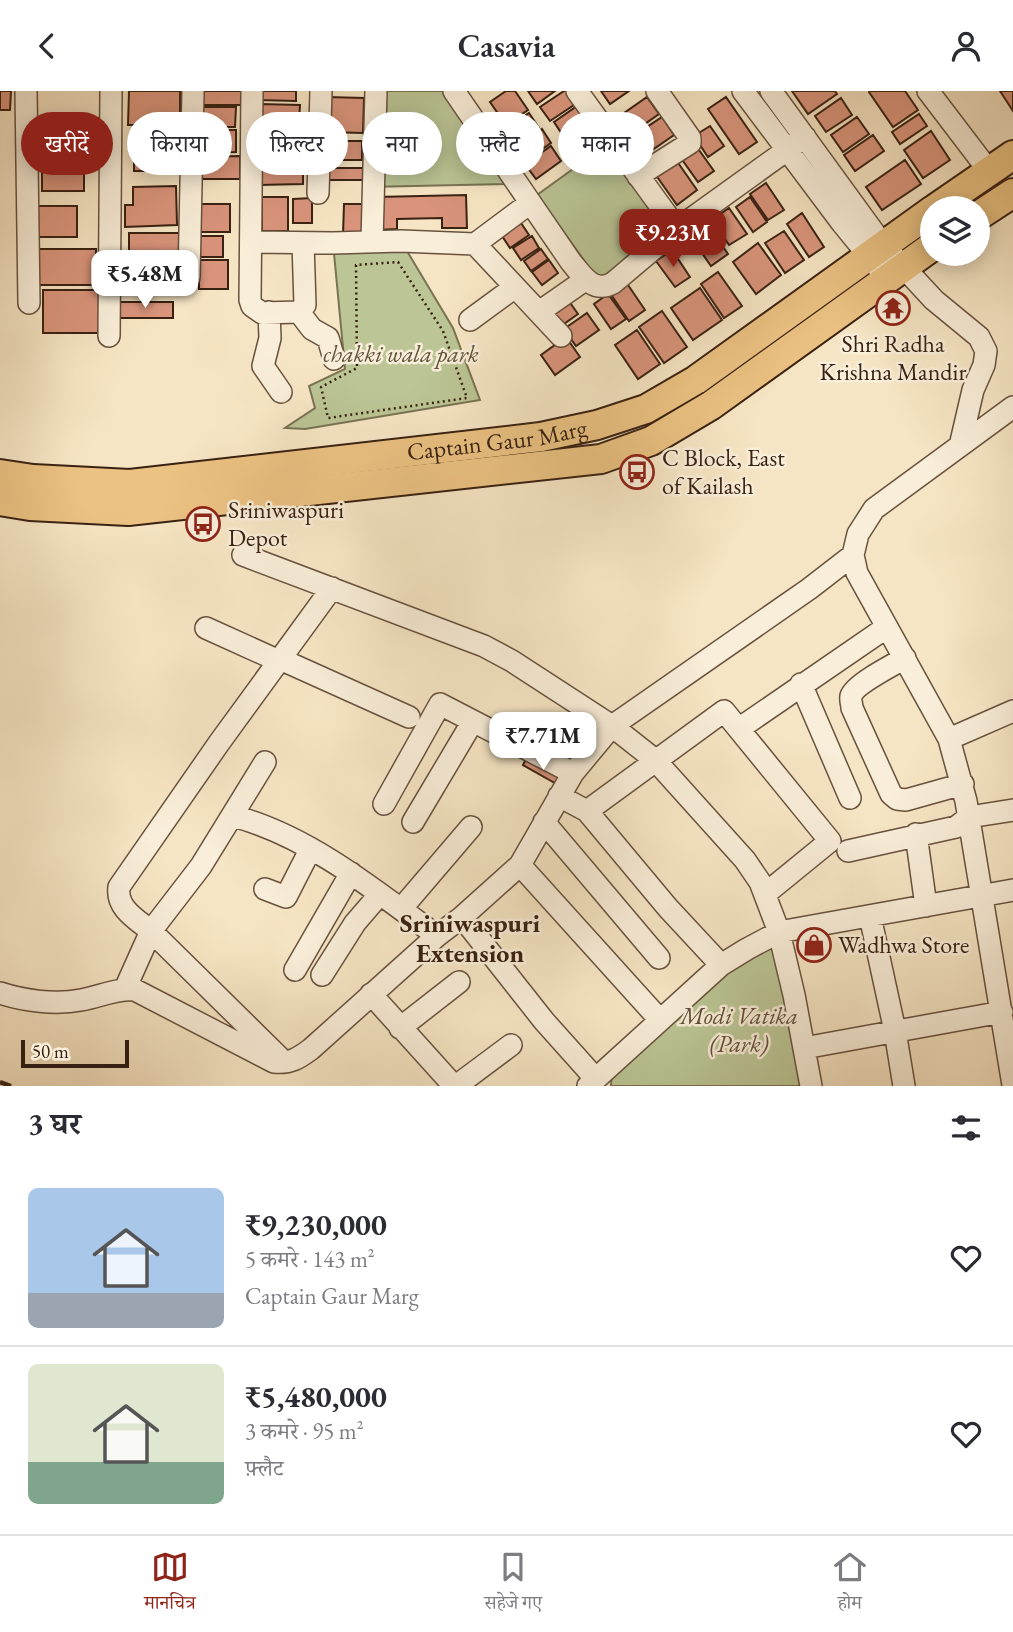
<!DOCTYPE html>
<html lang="hi">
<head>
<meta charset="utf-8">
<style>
	:root { --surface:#fff; --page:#f2f2f3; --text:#2b2b33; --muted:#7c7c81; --line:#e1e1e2; --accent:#8f2418 }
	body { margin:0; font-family:"EB Garamond","Noto Serif Devanagari",serif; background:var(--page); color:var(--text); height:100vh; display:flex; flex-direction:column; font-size:26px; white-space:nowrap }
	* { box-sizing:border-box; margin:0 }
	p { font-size:23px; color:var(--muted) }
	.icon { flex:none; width:38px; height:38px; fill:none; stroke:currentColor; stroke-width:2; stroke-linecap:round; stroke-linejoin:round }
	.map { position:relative; height:995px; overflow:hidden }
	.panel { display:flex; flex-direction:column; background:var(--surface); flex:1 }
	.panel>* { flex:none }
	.hud { position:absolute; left:21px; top:21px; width:971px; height:63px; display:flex; gap:14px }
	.controls { position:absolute; left:920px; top:105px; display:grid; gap:14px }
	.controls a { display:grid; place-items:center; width:70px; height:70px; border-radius:50%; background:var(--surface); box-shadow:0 4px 18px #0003; font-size:35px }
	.scale { position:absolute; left:21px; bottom:18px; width:108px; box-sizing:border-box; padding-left:7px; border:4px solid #392112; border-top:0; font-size:19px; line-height:24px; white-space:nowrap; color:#392112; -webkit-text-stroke:5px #f9eed9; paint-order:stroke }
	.price { position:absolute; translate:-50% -60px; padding:0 16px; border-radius:14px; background:#fff; color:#222; font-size:23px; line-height:46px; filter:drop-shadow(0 2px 4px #0008) }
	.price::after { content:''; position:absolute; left:50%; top:42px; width:21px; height:16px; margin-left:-10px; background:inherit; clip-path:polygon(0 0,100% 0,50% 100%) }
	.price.active { background:var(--accent); color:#fff }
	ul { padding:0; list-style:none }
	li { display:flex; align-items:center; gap:21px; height:175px; padding:0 28px }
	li+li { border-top:2px solid var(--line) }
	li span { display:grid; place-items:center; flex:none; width:196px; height:140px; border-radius:10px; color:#555 }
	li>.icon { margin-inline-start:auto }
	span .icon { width:84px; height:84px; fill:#fffc; stroke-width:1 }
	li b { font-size:30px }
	h2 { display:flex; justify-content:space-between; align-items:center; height:84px; padding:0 28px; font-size:30px }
	.chip { padding:0 24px; border-radius:32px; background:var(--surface); box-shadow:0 4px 18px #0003; font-size:24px; line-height:63px }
	.chip.active { background:var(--accent); color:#fff }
	header { display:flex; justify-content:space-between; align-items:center; height:91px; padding:0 28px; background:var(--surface); font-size:32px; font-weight:600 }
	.menu { display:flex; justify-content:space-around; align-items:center; height:98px; border-top:2px solid var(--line); background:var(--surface); font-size:19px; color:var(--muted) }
	.menu a { display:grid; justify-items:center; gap:4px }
	.menu .active { color:var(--accent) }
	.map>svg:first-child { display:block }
	.green { fill:#bbc595; stroke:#7a7354; stroke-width:2 }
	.building { fill:#d9947b; stroke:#392112; stroke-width:2 }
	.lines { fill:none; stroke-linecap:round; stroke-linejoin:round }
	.minor-casing { stroke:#68523e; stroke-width:24 }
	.major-casing { stroke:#392112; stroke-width:32 }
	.path { stroke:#392112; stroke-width:2.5; stroke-dasharray:2 3.5; stroke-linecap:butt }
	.minor { stroke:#f9eed9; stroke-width:21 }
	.major { stroke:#ebc282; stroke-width:28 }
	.rail { stroke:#392112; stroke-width:4.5; stroke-dasharray:12 12; stroke-linecap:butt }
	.labels { text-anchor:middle; stroke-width:5; stroke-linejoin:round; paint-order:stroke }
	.poi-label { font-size:24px; fill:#392112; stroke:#f9eed9; text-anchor:start }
	.park-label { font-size:24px; font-style:italic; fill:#605239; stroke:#f9eed9 }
	.street-label { font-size:24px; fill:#392112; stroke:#f9eed9 }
	.neighbourhood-label { font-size:26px; font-weight:bold; fill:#392112; stroke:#f9eed9 }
</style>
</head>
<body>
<header><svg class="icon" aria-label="back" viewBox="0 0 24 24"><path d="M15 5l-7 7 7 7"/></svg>Casavia<svg class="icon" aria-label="person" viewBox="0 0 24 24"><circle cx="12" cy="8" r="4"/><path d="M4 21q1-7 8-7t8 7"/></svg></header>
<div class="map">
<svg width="1013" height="995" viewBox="0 0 1013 995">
	<rect width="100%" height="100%" fill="#f6e5c4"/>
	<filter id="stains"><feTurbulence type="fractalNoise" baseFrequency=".00286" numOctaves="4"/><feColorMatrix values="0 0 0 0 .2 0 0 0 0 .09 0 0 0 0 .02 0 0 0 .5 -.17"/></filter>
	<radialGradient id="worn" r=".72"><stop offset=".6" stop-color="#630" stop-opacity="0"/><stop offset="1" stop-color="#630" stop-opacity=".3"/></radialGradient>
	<path class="green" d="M369 0H460L506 93 367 96Z
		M612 50 667 137 601 193 537 104Z
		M401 150 453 237 480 309 305 338 285 337 315 317 309 295 345 278 333 152Z
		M780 851 808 995H611L612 973 744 862Z"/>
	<path class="building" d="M0 0H11L10 19H0Z
		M129 0H180V34H128Z
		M201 0H243V14H201Z
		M258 0H296V10L258 9Z
		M506 0H515L528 19 506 34 490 11Z
		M528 0H555L537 13Z
		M564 0H569L577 12 550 30 540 16Z
		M601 0H629L610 13Z
		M792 0H835L837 3 808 23Z
		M870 0H905L918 19 893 36 869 1Z
		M1000 0H1013V20Z
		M327 6 364 7 363 42 326 41Z
		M647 6 659 23 629 44 617 27Z
		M726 6 757 51 739 63 708 18Z
		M841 7 852 24 826 41 815 25Z
		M260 13 300 14 299 31 260 30Z
		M580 13 588 25 562 43 554 31Z
		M199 16H236L235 36H199Z
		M529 22 539 37 513 55 503 40Z
		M919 23 927 35 900 53 892 41Z
		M662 26 674 44 645 64 632 46Z
		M857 26 869 43 843 61 831 44Z
		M35 27H102V63H35Z
		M588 28 599 44 572 62 562 47Z
		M710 35 724 55 708 66 694 45Z
		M542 38 551 52 525 70 515 56Z
		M201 39H236V61L201 62Z
		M931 40 950 69 923 87 904 59Z
		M263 42H302V55L263 56Z
		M873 44 884 60 855 80 844 64Z
		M134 46H174V80H134Z
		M338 50H362V69H326V55L337 56Z
		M694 52 714 80 698 91 678 63Z
		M551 55 561 70 536 88 525 73Z
		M240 65V88H200L201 66Z
		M674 66 697 99 677 114 653 80Z
		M303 67V93L258 94V78H265V68Z
		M42 68H94V79H84V100H42Z
		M905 69 921 93 882 119 866 96Z
		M327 77H363V89H326Z
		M766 92 784 119 768 129 750 103Z
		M176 95 177 134 125 136V114H133V96Z
		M466 104 467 137H442V127L397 128V138L377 139 376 106Z
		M262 106H288V140H262Z
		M750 106 767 131 753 141 736 116Z
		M312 107V132H293V108Z
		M196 113H230V141H196Z
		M344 113H365V144H343Z
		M31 115H77V146H30Z
		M729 117 747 143 729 154 712 129Z
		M802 122 824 156 809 166 787 133Z
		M521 132 529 144 510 157 502 145Z
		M707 133 728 163 711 175 690 145Z
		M784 140 804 169 785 182 765 152Z
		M129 142H180V180H129Z
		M197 145H223V166H197Z
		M532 145 539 157 521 169 513 157Z
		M758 152 781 184 756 203 733 171Z
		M31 158H96V194H37Z
		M541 158 548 168 531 180 524 170Z
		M672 159 690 186 675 196 656 170Z
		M199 169H228V198H199Z
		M549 169 558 182 542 194 532 181Z
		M718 181 742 215 724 227 701 193Z
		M626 191 645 219 629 230 610 202Z
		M700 197 722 229 693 249 671 217Z
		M43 199H99V242H43Z
		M608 203 626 228 611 238 594 213Z
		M566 206 578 223 561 235 549 218Z
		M117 211H173V227H117Z
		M662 220 687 256 664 272 639 236Z
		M587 222 599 239 576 255 564 238Z
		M637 239 660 273 638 288 615 254Z
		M566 246 580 266 555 284 541 264Z
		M527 666 564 688 560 695 523 674Z"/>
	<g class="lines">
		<g class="minor-casing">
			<path id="minor" d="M26 0 29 212
				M252 0 250 209 252 215 262 222 299 221 305 214 303 152
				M454 0 571 171C582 184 593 203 613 192L677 138 805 46
				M577 0 677 138
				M743 0 842 132 878 176
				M771 0 883 154 934 209 979 246 986 260 984 274 973 299 960 355
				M928 0 989 80
				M638 85 690 52V47L657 0
				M318 102 321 0
				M251 151 333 152 401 150 475 153 530 112
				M372 151 376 0
				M475 153 561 245
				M189 186 193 0
				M269 221 270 247 263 275 281 301
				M299 221 312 238 328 247 334 268
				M539 221 585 189
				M470 229 515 196
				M109 245 111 0
				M1013 316 874 418 858 443 853 464 857 482 949 648 966 710 1013 994
				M243 464 484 555 512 570 612 635 655 669 745 769 760 791 779 841 794 904 811 995
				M206 537 279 570
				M905 567C893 574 855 593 851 605 850 608 852 614 852 617L891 703 897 708 906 709 963 693
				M280 568 409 626
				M801 593 850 707
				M740 637 887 536
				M949 648 1013 620
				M559 705 587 720 668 817 721 874
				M384 713 440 613 573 682
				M587 720 724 620 830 750 765 803
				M233 725C307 744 375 799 437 845
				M413 731 473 630
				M544 731 659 867
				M916 743 926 815
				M848 760 956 736 969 726 1013 719
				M520 774 660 929
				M265 798 286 806 310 759
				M401 818 471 736
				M870 825 895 940 904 995
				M462 826 544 930 595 987
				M295 879 351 782
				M322 884 355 832 380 803
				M125 898 151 840 201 775 265 671
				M0 902C24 910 56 914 81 909 99 906 117 897 135 899L274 971C290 973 299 967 311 958L437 845 462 826 520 774 573 682 612 635 809 498 853 464
				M371 903 454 995
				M400 937 459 891
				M804 957 1002 921
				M279 966 151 840C136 828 116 817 119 796L219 652 332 497
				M456 995 511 954
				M588 995 721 874 747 858 779 841 1013 799"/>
		</g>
		<g class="major-casing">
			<g id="major">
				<path d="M936 117 1013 64"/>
				<path d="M978 125 1013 102"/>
				<path id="s1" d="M0 383 33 388 130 393 541 346 597 334 646 318 696 289 933 119"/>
				<path d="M0 410 30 415 128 420 601 368 651 350 710 315 933 155"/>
			</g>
		</g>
		<path class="path" d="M398 171 443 240 467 307 328 327 321 296 357 277 356 174Z"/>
		<use href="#minor" class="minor"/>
		<use href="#major" class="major"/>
		<path class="rail" d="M0 991 11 995"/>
	</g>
	<defs>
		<g id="temple-ring" transform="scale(1.75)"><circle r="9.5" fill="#f9eed9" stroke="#8f2418" stroke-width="1.5"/><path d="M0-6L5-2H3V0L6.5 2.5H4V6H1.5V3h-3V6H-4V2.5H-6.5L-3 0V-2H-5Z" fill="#8f2418"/></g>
		<g id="bus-ring" transform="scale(1.75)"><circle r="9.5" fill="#f9eed9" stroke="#8f2418" stroke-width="1.5"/><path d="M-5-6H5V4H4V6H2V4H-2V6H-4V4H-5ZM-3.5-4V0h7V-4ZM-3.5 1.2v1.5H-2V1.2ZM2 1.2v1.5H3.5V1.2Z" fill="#8f2418"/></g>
		<g id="shop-ring" transform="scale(1.75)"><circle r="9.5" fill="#f9eed9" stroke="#8f2418" stroke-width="1.5"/><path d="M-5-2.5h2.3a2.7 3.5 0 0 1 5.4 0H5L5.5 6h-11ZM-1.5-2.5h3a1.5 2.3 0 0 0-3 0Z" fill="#8f2418"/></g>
	</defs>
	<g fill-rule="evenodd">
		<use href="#temple-ring" x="893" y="217"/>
		<use href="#bus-ring" x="637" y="381"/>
		<use href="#bus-ring" x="203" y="433"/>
		<use href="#shop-ring" x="814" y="854"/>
	</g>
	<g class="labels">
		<g class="poi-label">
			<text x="893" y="261" text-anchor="middle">Shri Radha<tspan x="893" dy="28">Krishna Mandir</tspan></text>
			<text x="662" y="375">C Block, East<tspan x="662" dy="28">of Kailash</tspan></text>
			<text x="228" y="427">Sriniwaspuri<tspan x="228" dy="28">Depot</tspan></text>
			<text x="838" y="862">Wadhwa Store</text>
		</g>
		<g class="park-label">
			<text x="401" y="271">chakki wala park</text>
			<text x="739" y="933">Modi Vatika<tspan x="739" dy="28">(Park)</tspan></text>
		</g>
		<g class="street-label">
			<text dy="8" stroke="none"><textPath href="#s1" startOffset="500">Captain Gaur Marg</textPath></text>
		</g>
		<g class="neighbourhood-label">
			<text x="470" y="841">Sriniwaspuri<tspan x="470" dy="30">Extension</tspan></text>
		</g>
	</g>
	<rect width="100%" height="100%" filter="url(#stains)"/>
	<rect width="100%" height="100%" fill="url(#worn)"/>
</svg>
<div class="controls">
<a><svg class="icon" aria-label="layers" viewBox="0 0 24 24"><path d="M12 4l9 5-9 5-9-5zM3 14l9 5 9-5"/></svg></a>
</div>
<div class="scale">50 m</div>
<b class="price active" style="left:673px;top:178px">₹9.23M</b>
<b class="price" style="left:145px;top:219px">₹5.48M</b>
<b class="price" style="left:543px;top:681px">₹7.71M</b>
<div class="hud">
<a class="chip active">खरीदें</a>
<a class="chip">किराया</a>
<a class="chip">फ़िल्टर</a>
<a class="chip">नया</a>
<a class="chip">फ़्लैट</a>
<a class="chip">मकान</a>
</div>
</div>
<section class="panel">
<h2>3 घर<svg class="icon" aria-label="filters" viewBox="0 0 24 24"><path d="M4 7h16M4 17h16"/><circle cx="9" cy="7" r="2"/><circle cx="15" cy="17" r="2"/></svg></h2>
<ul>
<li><span style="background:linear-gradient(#a9c7e8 75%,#9aa5b1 0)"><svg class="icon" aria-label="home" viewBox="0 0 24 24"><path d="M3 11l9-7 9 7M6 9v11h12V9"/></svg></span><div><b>₹9,230,000</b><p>5 कमरे · 143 m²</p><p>Captain Gaur Marg</p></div><svg class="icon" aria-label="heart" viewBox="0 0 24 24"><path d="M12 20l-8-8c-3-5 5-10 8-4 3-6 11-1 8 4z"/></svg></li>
<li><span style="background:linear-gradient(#dfe7d0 70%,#7fa58c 0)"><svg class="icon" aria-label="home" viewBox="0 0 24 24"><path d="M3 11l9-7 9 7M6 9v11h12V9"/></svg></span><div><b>₹5,480,000</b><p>3 कमरे · 95 m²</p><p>फ़्लैट</p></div><svg class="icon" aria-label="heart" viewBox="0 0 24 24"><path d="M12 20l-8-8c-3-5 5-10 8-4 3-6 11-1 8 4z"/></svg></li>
</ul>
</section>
<nav class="menu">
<a class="active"><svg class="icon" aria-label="map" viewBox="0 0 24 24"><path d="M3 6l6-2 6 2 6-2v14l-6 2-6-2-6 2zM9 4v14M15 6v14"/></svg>मानचित्र</a>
<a><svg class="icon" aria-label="saved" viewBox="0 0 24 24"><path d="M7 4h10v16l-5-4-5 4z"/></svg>सहेजे गए</a>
<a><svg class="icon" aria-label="home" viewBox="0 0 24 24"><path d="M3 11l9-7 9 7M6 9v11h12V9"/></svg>होम</a>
</nav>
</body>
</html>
